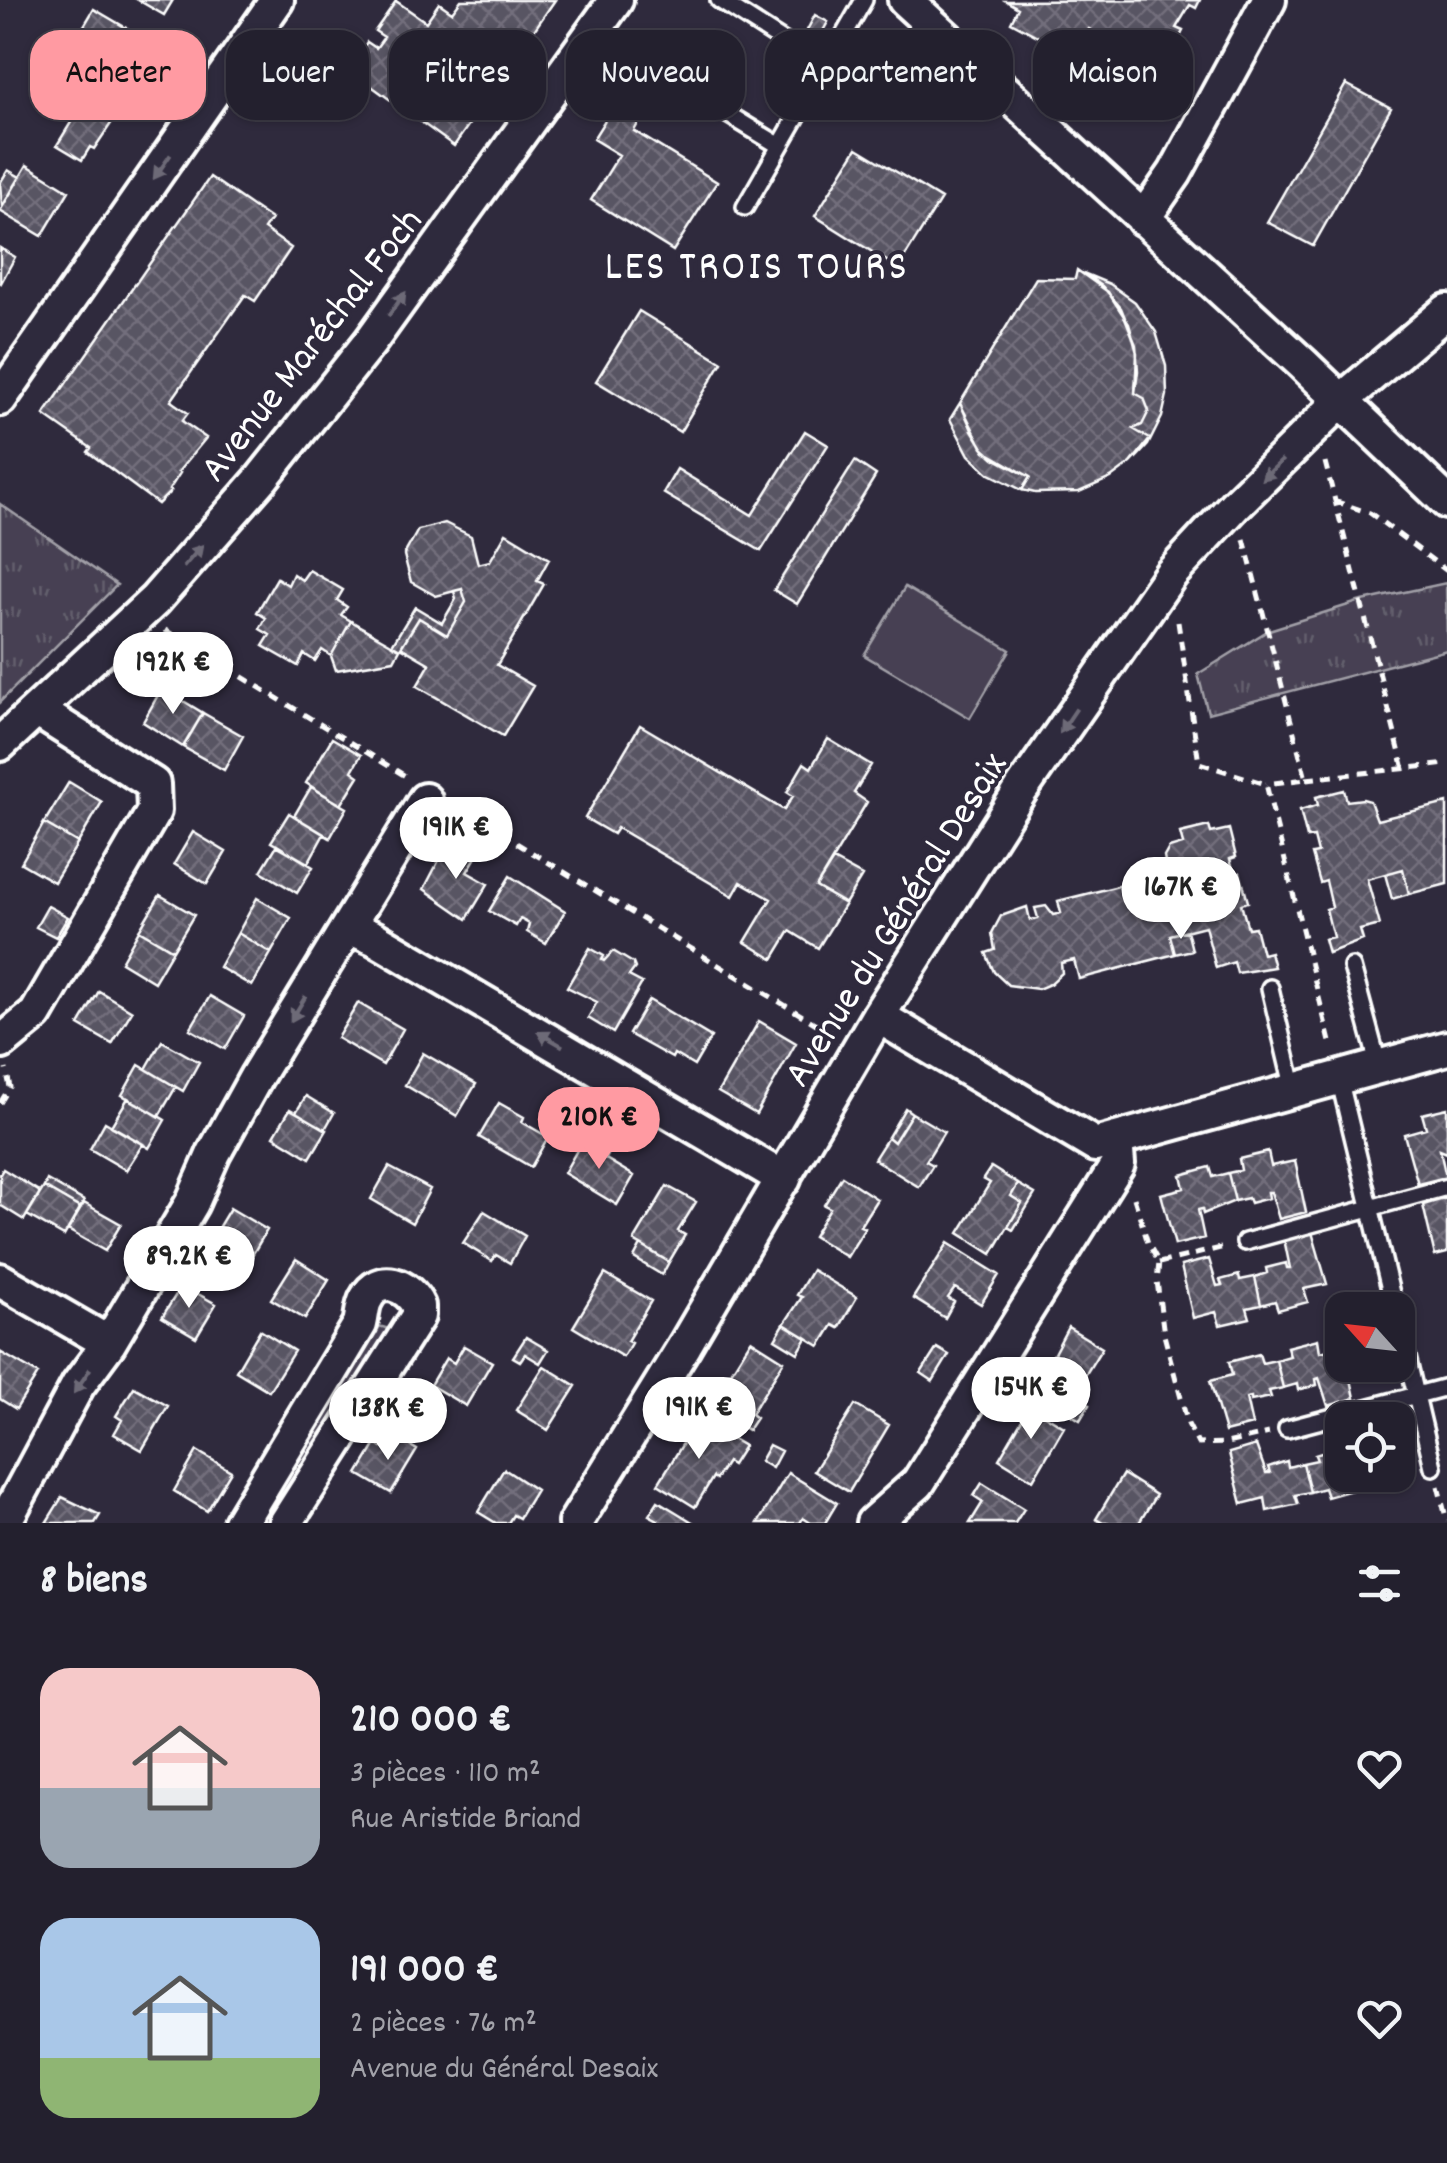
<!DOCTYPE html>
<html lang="fr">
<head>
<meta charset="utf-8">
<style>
	:root { --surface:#23202e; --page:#2b2836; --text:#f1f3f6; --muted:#a3a3aa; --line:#403e4a; --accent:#ff9aa2 }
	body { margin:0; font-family:Dekko,sans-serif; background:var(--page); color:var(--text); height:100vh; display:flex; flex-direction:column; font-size:38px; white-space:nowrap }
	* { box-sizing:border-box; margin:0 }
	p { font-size:32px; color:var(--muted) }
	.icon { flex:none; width:55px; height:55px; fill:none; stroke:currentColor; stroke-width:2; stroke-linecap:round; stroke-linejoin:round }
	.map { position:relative; height:1523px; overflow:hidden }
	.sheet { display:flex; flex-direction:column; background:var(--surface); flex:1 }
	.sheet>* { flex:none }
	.hud { position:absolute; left:30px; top:30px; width:1388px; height:90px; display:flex; gap:20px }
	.needle { width:65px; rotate:297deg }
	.tools { position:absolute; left:1325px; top:1292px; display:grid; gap:20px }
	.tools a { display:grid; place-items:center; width:90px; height:90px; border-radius:20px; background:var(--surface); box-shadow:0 2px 8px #0004,0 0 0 2px var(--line); font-size:50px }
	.price { position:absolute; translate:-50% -85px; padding:0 22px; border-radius:35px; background:#fff; color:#222; font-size:32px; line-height:65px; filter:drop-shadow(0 2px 5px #0008) }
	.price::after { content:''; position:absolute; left:50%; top:60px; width:30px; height:22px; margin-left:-15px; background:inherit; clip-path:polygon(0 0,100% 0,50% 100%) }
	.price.on { background:var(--accent); color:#111 }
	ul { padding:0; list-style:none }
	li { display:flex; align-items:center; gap:30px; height:250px; padding:0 40px }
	li span { display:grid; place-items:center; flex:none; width:280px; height:200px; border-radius:30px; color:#555 }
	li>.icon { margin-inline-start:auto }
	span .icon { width:120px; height:120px; fill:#fffc; stroke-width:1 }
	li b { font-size:42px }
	h2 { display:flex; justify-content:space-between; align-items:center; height:120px; padding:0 40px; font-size:42px }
	.chip { padding:0 35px; border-radius:30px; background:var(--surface); box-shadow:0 2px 8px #0004,0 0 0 2px var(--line); font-size:35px; line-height:90px }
	.chip.on { background:var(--accent); color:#111 }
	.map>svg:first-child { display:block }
	.grass { fill:url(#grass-tufts); stroke:#a2a0a8; stroke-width:2.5 }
	.garden { fill:#464152; stroke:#a2a0a8; stroke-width:2.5 }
	.building { fill:url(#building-cross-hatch); stroke:#fff; stroke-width:2.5 }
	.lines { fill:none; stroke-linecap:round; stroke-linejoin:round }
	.lane-casing { stroke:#fff; stroke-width:22 }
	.street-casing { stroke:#fff; stroke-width:40 }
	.path { stroke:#fff; stroke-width:5; stroke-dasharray:10 8; stroke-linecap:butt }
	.lane { stroke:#2f2a3d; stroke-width:15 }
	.street { stroke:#2f2a3d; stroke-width:32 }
	.oneway { fill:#6d6a77 }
	.labels { text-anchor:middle; stroke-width:8; stroke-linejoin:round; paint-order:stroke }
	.street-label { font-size:40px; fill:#fff; stroke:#2f2a3d }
	.neighbourhood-label { font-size:42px; letter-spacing:2.5px; fill:#fff; stroke:#2f2a3d }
</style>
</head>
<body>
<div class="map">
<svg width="1447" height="1523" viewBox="0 0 1447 1523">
	<defs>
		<pattern id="grass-tufts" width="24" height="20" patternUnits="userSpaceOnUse" patternTransform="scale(2.5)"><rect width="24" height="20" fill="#464152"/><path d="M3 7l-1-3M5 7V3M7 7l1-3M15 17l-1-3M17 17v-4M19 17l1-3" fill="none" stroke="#625e6c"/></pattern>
		<pattern id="building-cross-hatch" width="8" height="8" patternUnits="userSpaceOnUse" patternTransform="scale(2.5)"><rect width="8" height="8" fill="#595564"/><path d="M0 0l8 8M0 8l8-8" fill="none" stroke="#726e7b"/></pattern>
	</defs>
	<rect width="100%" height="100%" fill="#2f2a3d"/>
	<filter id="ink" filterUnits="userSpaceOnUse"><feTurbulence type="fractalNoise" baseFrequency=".01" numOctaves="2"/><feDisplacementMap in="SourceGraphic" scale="20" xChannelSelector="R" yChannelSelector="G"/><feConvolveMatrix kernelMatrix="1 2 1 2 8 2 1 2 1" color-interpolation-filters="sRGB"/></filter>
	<g filter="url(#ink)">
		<path class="grass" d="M0 504 117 585 0 702Z
			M1446 583 1447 650 1208 713 1198 674 1269 630 1358 602Z
			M375 1325 386 1328 388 1337 276 1523H254Z"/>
		<path class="garden" d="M905 587 1010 650 970 718 864 655Z"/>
		<path class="building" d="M138 0H173L164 15Z
			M461 0H555L454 146 370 85 360 100 343 88 363 58 358 55 367 42 376 48 384 37 375 31 396 1 426 22 439 3 452 12Z
			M1200 0 1196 8 1190 5 1176 28 1183 31 1176 45 1187 51 1160 100 1141 105 1092 78 1086 59 1099 35 1089 29 1073 55 1011 22 1018 8 1006 1Z
			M94 9 133 32 104 80 66 56Z
			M815 15 828 22 815 45 803 38Z
			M1346 84 1391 108 1313 246 1267 222Z
			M83 103 112 122 94 149 90 147 82 160 57 145Z
			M615 104 640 120 634 131 717 182 673 251 591 200 619 155 593 139Z
			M857 148 941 199 898 268 815 216Z
			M27 165 69 191 42 236 0 211Z
			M8 170 20 177 2 207 0 183Z
			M210 177 271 219 264 229 291 248 255 301 245 295 171 401 188 413 182 421 206 438 178 472 180 473 169 490 171 491 158 504 88 452 91 448 44 415Z
			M0 248 15 257 1 283 0 282Z
			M1077 270 1108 292 1129 324 1137 353 1135 393 1144 398 1149 411 1142 425 1133 429 1150 439 1131 463 1111 478 1079 492 1035 493 1022 490 1030 477 994 458 982 447 960 403 1036 278 1075 279Z
			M1083 273 1110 284 1135 302 1156 332 1166 366 1167 395 1162 417 1148 445 1139 455 1131 463 1150 439 1133 429 1142 425 1149 411 1144 398 1135 393 1138 371 1136 345 1121 308 1102 286Z
			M639 311 722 362 680 432 596 381Z
			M960 403 972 430 985 451 1030 477 1022 490 988 473 969 455 950 419Z
			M805 431 828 445 761 551 663 493 677 469 752 515Z
			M855 461 876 475 797 604 774 590Z
			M445 523 471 536 478 564 490 561 506 533 549 559 537 581 544 584 497 665 533 686 503 736 417 686 430 664 401 647 419 618 447 635 466 602 462 589 436 596 411 582 404 555 418 530Z
			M309 570 343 590 337 600 347 607 341 615 351 621 331 656 322 650 315 661 304 654 298 666 263 646 270 635 260 629 266 618 257 612 277 578 288 585 293 574 302 580Z
			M462 589 466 602 447 635 419 618 400 649 392 645 415 607 442 623 456 599 454 591Z
			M351 621 400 649 394 660 336 670 331 656Z
			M162 688 203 713 183 747 143 722Z
			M203 713 243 736 224 770 183 747Z
			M640 725 784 810 793 796 787 792 804 763 811 768 828 739 871 765 854 793 867 802 816 887 845 904 818 948 790 931 773 959 745 942 771 899 741 882 733 896 617 828 613 834 585 818Z
			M332 738 361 755 352 771 359 776 341 805 306 783Z
			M69 782 102 802 78 843 44 823Z
			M311 787 347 808 330 838 294 816Z
			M1344 790 1347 801 1363 799 1370 801 1377 820 1447 803V884L1409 894 1403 869 1367 879 1380 925 1360 930 1363 940 1328 953 1324 939 1333 937 1326 909 1332 907 1326 881 1320 883 1312 854 1318 853 1314 837 1307 838 1300 810 1318 805 1316 797Z
			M289 813 324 834 308 863 271 842Z
			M44 823 78 843 54 882 21 863Z
			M1209 826 1211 833 1229 829 1236 857 1230 859 1235 875 1240 873 1248 902 1241 904 1248 928 1255 927 1262 954 1270 952 1274 967 1237 973 1234 962 1216 968 1205 926 1170 935 1175 954 1079 979 1074 960 1061 963 1062 973 1050 984 1038 989 1008 985 994 972 986 953 995 950 992 933 1001 916 1027 907 1030 920 1038 918 1035 908 1046 906 1053 915 1061 913 1058 901 1167 874 1164 857 1169 848 1183 844 1180 833Z
			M193 832 226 852 207 884 174 864Z
			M448 843 475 859 467 872 488 884 467 919 424 889Z
			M277 845 313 867 297 893 261 871Z
			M833 860 862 876 845 904 816 887Z
			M1403 869 1409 894 1392 899 1385 874Z
			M510 876 565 911 546 943 527 932 529 924 520 919 516 926 489 911Z
			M160 895 194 915 173 950 139 930Z
			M257 898 291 918 271 953 238 933Z
			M48 906 68 917 56 937 36 927Z
			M139 930 173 950 154 982 121 962Z
			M1187 930 1192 950 1175 954 1170 935Z
			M238 933 271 953 252 986 219 967Z
			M590 948 604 956 602 960 604 961 613 951 633 963 635 968 629 976 642 983 613 1033 588 1018 597 1002 567 987Z
			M99 991 132 1011 112 1044 79 1025Z
			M210 996 244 1016 225 1049 190 1029Z
			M649 1000 711 1037 694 1066 674 1054 672 1058 629 1034Z
			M358 1003 403 1029 383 1065 337 1038Z
			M759 1021 796 1043 756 1114 718 1092Z
			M162 1041 199 1062 183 1091 146 1069Z
			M423 1053 476 1084 457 1116 405 1085Z
			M139 1065 176 1087 159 1116 122 1095Z
			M306 1096 334 1113 325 1129 296 1112Z
			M128 1098 165 1120 149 1148 111 1126Z
			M499 1103 524 1117 522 1122 548 1137 531 1167 479 1137Z
			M905 1108 912 1113 894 1142 888 1137Z
			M1447 1108V1153L1440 1150 1446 1177 1418 1184 1404 1134 1426 1128 1422 1114Z
			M290 1109 327 1130 310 1158 274 1136Z
			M912 1113 944 1132 926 1161 933 1165 919 1187 874 1159 888 1137 894 1142Z
			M105 1122 143 1144 126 1170 90 1149Z
			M584 1138 609 1153 606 1159 634 1176 617 1205 564 1173Z
			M1268 1152 1271 1166 1295 1161 1306 1212 1279 1219 1271 1192H1268L1269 1198 1250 1203 1248 1198 1235 1201 1228 1173 1241 1170 1239 1159Z
			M389 1167 430 1189 412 1223 371 1199Z
			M991 1167 1018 1184 1011 1196 1022 1203 992 1254 959 1233 990 1183 983 1179Z
			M1210 1167 1213 1177 1228 1173 1235 1201 1203 1214 1202 1209 1198 1210 1204 1238 1175 1245 1161 1194 1184 1188 1181 1175Z
			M3 1169 40 1192 24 1220 0 1205V1174Z
			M842 1176 877 1199 860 1226 865 1228 847 1257 813 1236 830 1208 824 1205Z
			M47 1180 84 1201 80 1208 44 1187Z
			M1018 1184 1035 1194 1013 1230 1008 1227 1022 1203 1011 1196Z
			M667 1186 696 1202 678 1231 685 1235 669 1262 634 1241Z
			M44 1187 80 1208 64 1236 27 1215Z
			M1447 1198V1253L1435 1256 1423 1205Z
			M84 1203 121 1224 105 1251 68 1230Z
			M230 1208 267 1230 245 1267 234 1260 227 1271 201 1256Z
			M484 1211 525 1236 510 1263 496 1255 492 1261 463 1243Z
			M1312 1232 1327 1284 1304 1289 1308 1302 1278 1310 1275 1301 1261 1305 1255 1277 1267 1273 1266 1268 1286 1263 1287 1268H1290L1284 1239Z
			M948 1243 999 1275 981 1304 955 1288 948 1298 954 1302 945 1318 913 1298Z
			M641 1245 669 1262 662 1275 634 1258Z
			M296 1259 329 1280 305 1319 271 1299Z
			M1209 1259 1217 1286 1222 1285 1220 1280 1239 1275 1240 1280 1255 1277 1261 1305 1247 1308 1250 1318 1220 1325 1216 1312 1193 1318 1181 1266Z
			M812 1270 857 1297 839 1328 833 1325 820 1346 784 1324 802 1297 797 1295Z
			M605 1274 651 1301 627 1341 631 1343 623 1357 573 1327Z
			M182 1285 216 1304 196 1337 162 1317Z
			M784 1324 807 1338 798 1353 775 1339Z
			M1068 1327 1102 1348 1073 1395 1089 1405 1080 1420 1029 1389 1038 1376 1041 1378Z
			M260 1330 294 1351 269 1391 236 1371Z
			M526 1337 548 1350 540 1363 525 1354 520 1361 513 1357Z
			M1318 1339 1320 1352 1342 1347V1365H1348L1355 1398 1328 1406 1319 1378 1316 1379 1317 1385 1298 1390 1297 1384 1283 1388 1276 1360 1290 1356 1287 1347Z
			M751 1340 784 1361 751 1414 756 1418 748 1430 708 1406 717 1392 712 1389 720 1375 726 1380Z
			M464 1346 492 1362 466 1406 430 1385 446 1358 454 1363Z
			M937 1348 949 1355 933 1381 921 1373Z
			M0 1352 38 1374 16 1409 0 1399Z
			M1259 1354 1262 1363 1276 1360 1283 1388 1269 1391 1271 1397 1251 1401V1397L1246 1398 1252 1425 1225 1432 1210 1381 1232 1375 1229 1362Z
			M544 1366 576 1386 548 1430 516 1410Z
			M134 1387 168 1406 142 1450 114 1434 122 1420 116 1416Z
			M1025 1403 1064 1427 1033 1480 999 1459 1023 1418 1019 1414Z
			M855 1405 889 1425 849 1492 814 1471Z
			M698 1419 744 1446 732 1465 727 1462 716 1479 713 1477 695 1507 658 1484Z
			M1342 1423V1475H1356L1352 1476 1356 1489 1327 1497 1324 1488 1310 1492 1303 1463 1317 1460 1315 1455 1334 1449V1455L1339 1454 1333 1426Z
			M391 1434 417 1450 391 1493 358 1474 376 1444 382 1448Z
			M769 1445 781 1451 772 1468 760 1461Z
			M1256 1445 1266 1473H1270L1268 1467 1287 1461 1288 1467 1303 1463 1310 1492 1295 1495 1298 1504 1267 1511 1265 1498 1242 1504 1229 1453Z
			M197 1451 231 1471 207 1511 174 1491Z
			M504 1469 536 1490 519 1518 513 1515 508 1523H496L478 1512Z
			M788 1473 837 1503 825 1523H811L803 1518 800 1523H758Z
			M1123 1474 1156 1495 1139 1523H1103L1096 1519Z
			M982 1483 1024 1509 1015 1523H970L983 1502 974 1496Z
			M62 1497 100 1515 95 1523H46Z
			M658 1501 694 1523H656L658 1520 649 1515Z"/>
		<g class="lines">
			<g class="lane-casing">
				<path id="lane" d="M719 0 825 68
					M641 61 780 146
					M745 207 864 0
					M1352 967 1379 1067
					M1270 988 1294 1090
					M1339 1078 1395 1310
					M1245 1242 1447 1187
					M1398 1319 1433 1467
					M1287 1429 1447 1387"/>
			</g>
			<g class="street-casing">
				<path id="street" d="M905 0 1303 364 1447 502
					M1143 219 1175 173 1269 0
					M0 399 277 0
					M0 744 155 600 262 478 371 341 616 0
					M349 927 374 938 784 1179
					M878 1016 1095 1145 1447 1048
					M2 1042 36 1014 154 811 153 784 38 711
					M0 1280 109 1343
					M4 1523 78 1385 109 1343 192 1203 214 1153 256 1077 425 800
					M240 1523 360 1324C362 1317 362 1306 366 1299 379 1273 409 1285 418 1306V1316L286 1523
					M575 1523 685 1345 878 1016 1021 790 1171 574 1235 505 1341 401 1447 311
					M873 1523 918 1483 1118 1164 1116 1139"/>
			</g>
			<path class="path" d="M1325 462 1404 769
				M1334 501 1370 513 1447 571
				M1244 539 1306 779 1266 784
				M1178 622 1199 763 1266 784 1331 1046
				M165 630 407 777
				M1306 779 1447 764
				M455 806 831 1033
				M0 1103 10 1087 6 1069
				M1134 1198 1148 1243 1159 1263 1157 1281 1164 1335 1188 1424 1198 1444 1227 1443 1269 1433
				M1159 1263 1225 1247
				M1438 1486 1447 1521"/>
			<use href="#lane" class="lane"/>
			<use href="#street" class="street"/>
		</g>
		<defs><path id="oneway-solid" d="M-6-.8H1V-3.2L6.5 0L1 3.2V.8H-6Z" transform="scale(2.5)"/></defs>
		<g class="oneway">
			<use href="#oneway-solid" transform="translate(162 167) rotate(125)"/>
			<use href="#oneway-solid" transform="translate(397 304) rotate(-54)"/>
			<use href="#oneway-solid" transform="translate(1272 470) rotate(136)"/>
			<use href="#oneway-solid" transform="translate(193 556) rotate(-49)"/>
			<use href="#oneway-solid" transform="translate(1068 721) rotate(124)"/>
			<use href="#oneway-solid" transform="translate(298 1009) rotate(121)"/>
			<use href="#oneway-solid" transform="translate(550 1039) rotate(-150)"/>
			<use href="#oneway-solid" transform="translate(82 1381) rotate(124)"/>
		</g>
	</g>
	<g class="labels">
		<g class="street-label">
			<text transform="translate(309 343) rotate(-52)" y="14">Avenue Maréchal Foch</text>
			<text transform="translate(893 918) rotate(-58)" y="14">Avenue du Général Desaix</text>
		</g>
		<g class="neighbourhood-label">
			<text x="757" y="278">LES TROIS TOURS</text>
		</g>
	</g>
</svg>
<div class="tools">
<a><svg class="needle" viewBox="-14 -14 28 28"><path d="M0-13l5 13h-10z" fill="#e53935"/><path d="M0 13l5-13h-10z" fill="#a3a3aa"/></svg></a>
<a><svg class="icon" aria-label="locate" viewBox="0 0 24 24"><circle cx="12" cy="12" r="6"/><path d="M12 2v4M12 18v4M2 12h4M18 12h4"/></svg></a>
</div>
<b class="price" style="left:173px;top:717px">192K €</b>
<b class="price" style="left:456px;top:882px">191K €</b>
<b class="price" style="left:1181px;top:942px">167K €</b>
<b class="price on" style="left:599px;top:1172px">210K €</b>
<b class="price" style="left:189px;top:1311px">89.2K €</b>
<b class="price" style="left:1031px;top:1442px">154K €</b>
<b class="price" style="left:699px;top:1462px">191K €</b>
<b class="price" style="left:388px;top:1463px">138K €</b>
<div class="hud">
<a class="chip on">Acheter</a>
<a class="chip">Louer</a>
<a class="chip">Filtres</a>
<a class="chip">Nouveau</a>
<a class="chip">Appartement</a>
<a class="chip">Maison</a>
</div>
</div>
<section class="sheet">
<h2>8 biens<svg class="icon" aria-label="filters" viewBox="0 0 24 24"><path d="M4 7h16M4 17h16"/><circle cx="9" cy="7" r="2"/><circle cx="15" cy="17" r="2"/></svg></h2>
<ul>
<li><span style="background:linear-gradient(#f6c9c9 60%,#9aa5b1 0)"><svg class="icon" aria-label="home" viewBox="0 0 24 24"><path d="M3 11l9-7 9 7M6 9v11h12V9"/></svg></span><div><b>210 000 €</b><p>3 pièces · 110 m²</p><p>Rue Aristide Briand</p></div><svg class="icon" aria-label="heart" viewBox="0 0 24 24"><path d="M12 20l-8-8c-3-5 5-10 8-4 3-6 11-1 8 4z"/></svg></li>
<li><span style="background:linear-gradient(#a9c7e8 70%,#8fb573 0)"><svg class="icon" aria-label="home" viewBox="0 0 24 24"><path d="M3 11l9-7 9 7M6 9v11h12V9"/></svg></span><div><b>191 000 €</b><p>2 pièces · 76 m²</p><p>Avenue du Général Desaix</p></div><svg class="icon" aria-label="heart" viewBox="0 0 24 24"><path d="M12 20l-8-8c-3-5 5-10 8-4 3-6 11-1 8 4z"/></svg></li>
</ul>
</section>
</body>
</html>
